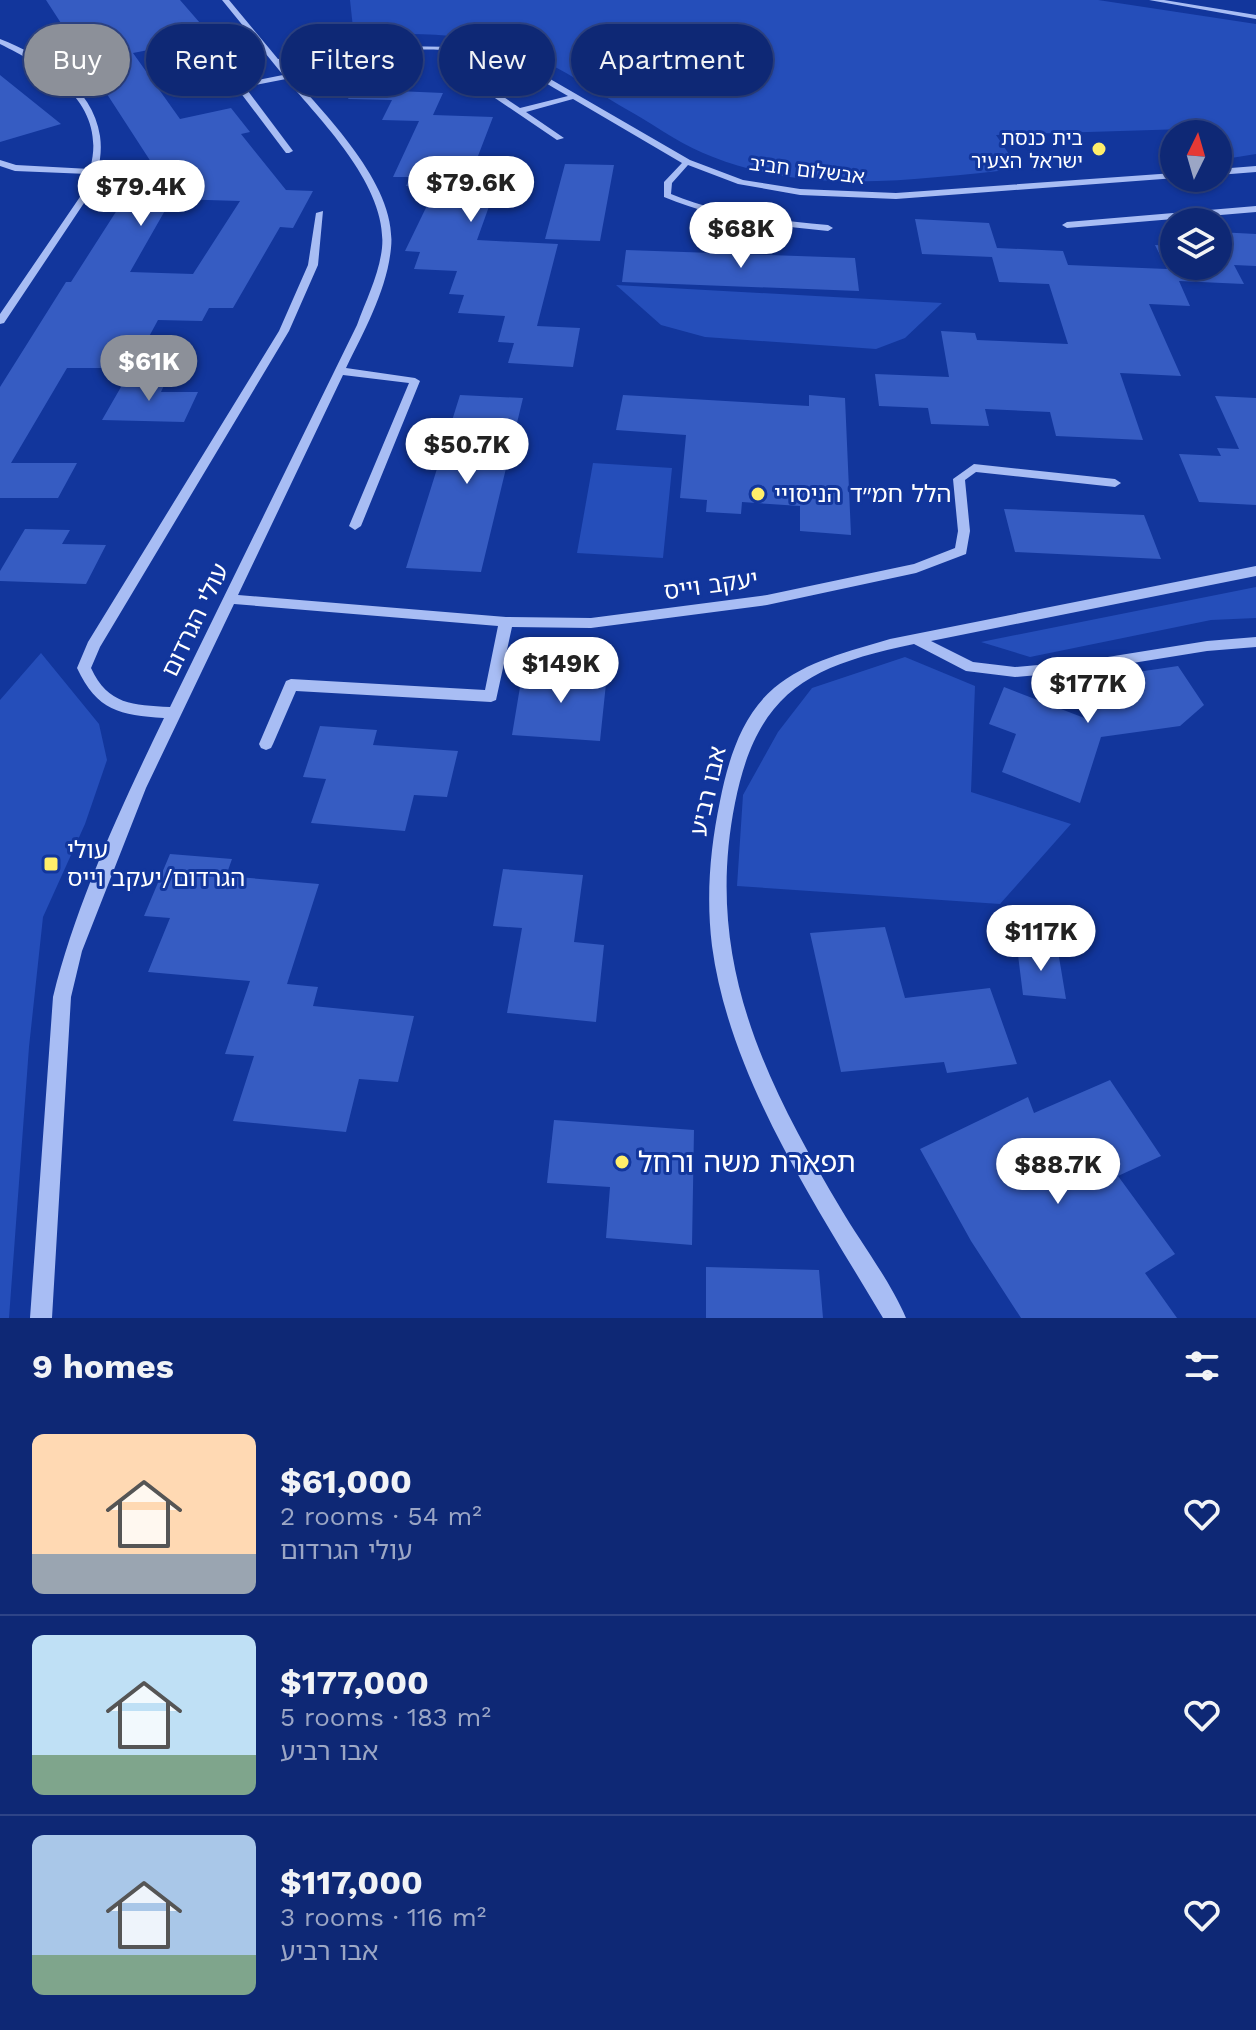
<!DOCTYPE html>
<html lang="en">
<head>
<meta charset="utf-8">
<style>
	:root { --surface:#0e2875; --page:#17307a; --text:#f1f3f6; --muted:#9ba6c5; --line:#2e4487; --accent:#8c9099 }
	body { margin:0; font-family:"Work Sans","Noto Sans Hebrew",sans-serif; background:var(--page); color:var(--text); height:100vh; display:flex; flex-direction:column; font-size:30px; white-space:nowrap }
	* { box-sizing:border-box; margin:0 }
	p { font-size:26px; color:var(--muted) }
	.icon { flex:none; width:44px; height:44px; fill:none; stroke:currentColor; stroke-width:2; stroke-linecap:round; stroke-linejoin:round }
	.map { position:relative; height:1318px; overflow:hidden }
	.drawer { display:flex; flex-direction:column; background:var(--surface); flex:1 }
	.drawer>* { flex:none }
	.banner { position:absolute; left:24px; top:24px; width:800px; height:72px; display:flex; gap:16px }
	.needle { width:52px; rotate:5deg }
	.fabs { position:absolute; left:1160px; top:120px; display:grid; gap:16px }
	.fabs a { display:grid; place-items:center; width:72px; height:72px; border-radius:50%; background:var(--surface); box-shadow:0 2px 6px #0004,0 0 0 2px var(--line); font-size:40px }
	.price { position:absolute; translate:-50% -68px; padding:0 18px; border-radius:28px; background:#fff; color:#222; font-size:26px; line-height:52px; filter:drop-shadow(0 2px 4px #0008) }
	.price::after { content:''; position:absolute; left:50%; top:48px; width:24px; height:18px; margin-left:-12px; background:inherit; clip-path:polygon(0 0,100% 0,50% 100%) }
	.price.on { background:var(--accent); color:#fff }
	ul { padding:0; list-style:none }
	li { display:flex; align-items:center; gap:24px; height:200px; padding:0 32px }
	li+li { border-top:2px solid var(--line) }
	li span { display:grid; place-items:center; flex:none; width:224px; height:160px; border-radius:12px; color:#555 }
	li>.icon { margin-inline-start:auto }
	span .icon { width:96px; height:96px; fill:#fffc; stroke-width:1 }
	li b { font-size:34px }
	h2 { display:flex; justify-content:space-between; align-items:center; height:96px; padding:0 32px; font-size:34px }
	.tag { padding:0 28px; border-radius:36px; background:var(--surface); box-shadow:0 2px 6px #0004,0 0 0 2px var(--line); font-size:28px; line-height:72px }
	.tag.on { background:var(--accent); color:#fff }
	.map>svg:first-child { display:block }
	.green { fill:#254eba }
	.building { fill:#365cc2 }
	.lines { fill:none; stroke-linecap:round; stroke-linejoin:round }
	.minor { fill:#a8bdf4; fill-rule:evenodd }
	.poi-dot { fill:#ffee6a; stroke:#12369c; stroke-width:3 }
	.labels { text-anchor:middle; stroke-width:6; stroke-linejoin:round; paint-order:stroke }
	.far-poi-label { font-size:20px; fill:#fff; stroke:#12369c; text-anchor:end }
	.far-street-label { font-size:20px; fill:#fff; stroke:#12369c }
	.poi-label { font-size:24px; fill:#fff; stroke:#12369c; text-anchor:start }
	.street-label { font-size:24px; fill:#fff; stroke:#12369c }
	.near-poi-label { font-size:28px; fill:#fff; stroke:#12369c; text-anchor:start }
</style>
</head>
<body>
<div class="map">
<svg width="1256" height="1318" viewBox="0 0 1256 1318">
	<rect width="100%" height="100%" fill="#12369c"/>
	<path class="green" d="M350 0H1098L1256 24V154L1225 159 1218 154V134H1192L1185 129 996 135 1019 169C918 179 811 196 713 157 685 147 659 128 633 113 594 91 554 61 510 48 460 32 405 32 354 37Z
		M616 285 942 303 905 338 876 349 705 337 661 325Z
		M593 463 672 468 663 558 577 553Z
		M1256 587V618L1211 620 1030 657 981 642Z
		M41 653 99 724 107 760 85 824 43 917 29 1047 9 1318H0V700Z
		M905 657 975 686 971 792 1071 824 1000 904 737 886 743 795 778 732 812 688Z"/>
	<path class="building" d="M46 0H180L200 23 193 25 205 39 133 53 180 119 231 108 250 132 241 134 286 190 313 191 293 228 280 227 233 308H209L202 321 158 320 132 368H67L11 463H77L58 498H0V387L66 282H71L119 207H167L130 272 193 274 240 201 175 199Z
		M363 72 406 73 397 91 443 93 433 115 493 117 473 169 502 170 477 240 558 244 537 326 580 328 573 367 508 363 514 343 498 342 505 316 458 313 464 295 449 294 457 271 414 269 420 252 405 251 436 187 406 186 410 177H393L419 121 382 120 392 100 348 99Z
		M0 75 61 124 0 142Z
		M565 164 614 165 600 241 545 239Z
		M915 219 989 223 997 248 1063 251 1068 265 1167 269 1155 245 1174 246V266H1218V232L1256 234V266L1234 265 1244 284 1179 281 1190 306 1149 304 1181 376 1120 373 1143 440 1056 436 1050 412 985 409 989 426 931 424 928 408 879 406 875 374 949 377 941 331 975 333 977 340 1068 344 1049 284 999 282 992 257 922 254Z
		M626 250 855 258 859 291 622 282Z
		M125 380 166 381 161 392H198L184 422 102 420Z
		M460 395 523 398 481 572 406 568Z
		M623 395 809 406V395L845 398 851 535 800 531V506L742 502 741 514 706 512 707 500 680 498 686 435 616 430Z
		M1215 396 1256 398V505L1199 502 1179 454 1221 456 1217 448 1239 449Z
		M1004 509 1144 515 1161 559 1015 552Z
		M25 529 70 530 62 544 106 545 86 584 0 581V571Z
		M1178 666 1204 705 1180 726 1101 737 1080 803 1002 772 1016 734 989 724 1004 687 1087 719 1070 682Z
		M523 669 607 674 600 741 512 735Z
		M320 726 377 730 373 745 458 751 447 797 414 795 405 831 311 823 326 779 303 777Z
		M170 854 232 859 226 876 319 884 287 984 318 987 313 1006 414 1016 398 1082 359 1079 346 1132 233 1121 254 1056 225 1054 250 981 148 972 170 918 144 916Z
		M503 869 583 875 574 942 604 945 596 1022 507 1013 522 928 493 926Z
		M885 927 905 998 990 988 1017 1064 947 1073 944 1062 841 1072 810 933Z
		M1017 947 1058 951 1066 999 1023 995Z
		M1110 1080 1161 1156 1118 1176 1175 1254 1145 1273 1177 1318H1021L971 1241 920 1149 1028 1097 1034 1113Z
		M554 1120 694 1130 692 1245 606 1238 610 1187 547 1183Z
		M706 1267 819 1270 823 1318H706Z"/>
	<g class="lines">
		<path class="minor" d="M222 0H229L278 59 395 46 458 47 496 53 526 65 690 160 743 180 800 189 896 193 1174 173V178H1176L896 199 800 195 738 184 688 165 672 183 671 194C722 215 774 220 828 225L833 228 828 231C772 225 716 219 664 197V182L682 163 573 99 526 112 564 138 557 140 467 79 474 77 520 108 568 96C543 82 519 64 491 57 428 40 345 56 281 63 320 111 398 182 391 248 387 290 364 331 346 368L415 378 420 381 361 526 355 530 349 526 409 383 343 375 238 595 506 617 591 618 767 595 914 564 955 548 958 531 953 479 974 464 1115 479 1121 483 1115 487 976 472 965 480 970 531 966 554 916 573 767 605 591 628 512 627 496 700 491 702 296 691 273 744 271 748 266 750 261 748 259 744 286 681 291 679 485 690 498 626 234 604 146 788 82 951 71 997 52 1318H30L53 997C76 903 122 805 164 718 120 715 97 711 77 668L88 642 279 331 308 265 316 213 323 211 318 265 289 331 100 647 91 668C108 705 133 705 170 707L357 325C366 300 379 275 382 248 388 187 322 122 286 79L245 87 293 151 289 153H286L209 51 216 49 242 83 283 75Z
			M1149 0H1164L1256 15V19Z
			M0 39C43 56 93 87 100 136 103 157 97 173 92 191L4 323 0 324V314L84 191 88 174 15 171 0 166V160L16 165 90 169C108 104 50 69 0 44Z
			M1256 166V172L1218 175V169Z
			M1256 206V212L1067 228 1062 225 1067 222Z
			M1256 566V576L931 641 973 662 1015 667 1083 661 1207 641 1256 637V647L1207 651 1083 671 1015 677 966 671 914 644C808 666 757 692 735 803 704 959 763 1078 841 1209 861 1243 891 1282 906 1318H883C816 1205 730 1079 712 946 706 897 710 849 720 801 728 761 741 716 774 688 806 661 850 651 890 639Z"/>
	</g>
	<g class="poi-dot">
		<circle cx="1099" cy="149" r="8"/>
		<circle cx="758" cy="494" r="8"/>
		<rect x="43" y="856" width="16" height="16" rx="4"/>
		<circle cx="622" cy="1162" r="8"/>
	</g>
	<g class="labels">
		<g class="far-poi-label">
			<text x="1083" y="145">בית כנסת<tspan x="1083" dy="23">ישראל הצעיר</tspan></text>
		</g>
		<g class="far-street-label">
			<text transform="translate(807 170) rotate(7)" y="7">אבשלום חביב</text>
		</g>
		<g class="poi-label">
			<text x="774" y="502">הלל חמ״ד הניסויי</text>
			<text x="67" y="858">עולי<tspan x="67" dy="28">הגרדום/יעקב וייס</tspan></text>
		</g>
		<g class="street-label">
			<text transform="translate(711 585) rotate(-8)" y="8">יעקב וייס</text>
			<text transform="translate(195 620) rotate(-64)" y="8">עולי הגרדום</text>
			<text transform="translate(708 791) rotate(-77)" y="8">אבו רביע</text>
		</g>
		<g class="near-poi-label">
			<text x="638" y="1172">תפארת משה ורחל</text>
		</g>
	</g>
</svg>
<div class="fabs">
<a><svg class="needle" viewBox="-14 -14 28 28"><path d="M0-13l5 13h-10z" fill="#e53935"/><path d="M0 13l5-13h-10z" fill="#9ba6c5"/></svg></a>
<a><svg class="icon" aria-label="layers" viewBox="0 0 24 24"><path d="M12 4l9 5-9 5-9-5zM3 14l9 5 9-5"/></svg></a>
</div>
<b class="price" style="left:471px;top:224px">$79.6K</b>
<b class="price" style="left:141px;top:228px">$79.4K</b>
<b class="price" style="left:741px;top:270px">$68K</b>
<b class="price on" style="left:149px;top:403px">$61K</b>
<b class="price" style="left:467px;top:486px">$50.7K</b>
<b class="price" style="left:561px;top:705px">$149K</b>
<b class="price" style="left:1088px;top:725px">$177K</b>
<b class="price" style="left:1041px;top:973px">$117K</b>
<b class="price" style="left:1058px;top:1206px">$88.7K</b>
<div class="banner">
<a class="tag on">Buy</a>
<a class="tag">Rent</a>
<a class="tag">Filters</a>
<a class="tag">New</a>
<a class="tag">Apartment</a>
</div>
</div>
<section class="drawer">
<h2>9 homes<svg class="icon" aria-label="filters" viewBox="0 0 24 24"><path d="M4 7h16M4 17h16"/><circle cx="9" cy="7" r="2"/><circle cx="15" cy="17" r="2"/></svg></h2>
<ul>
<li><span style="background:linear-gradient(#ffd9b3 75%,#9aa5b1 0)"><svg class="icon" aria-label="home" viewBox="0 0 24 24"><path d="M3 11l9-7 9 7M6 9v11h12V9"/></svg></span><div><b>$61,000</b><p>2 rooms · 54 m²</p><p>עולי הגרדום</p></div><svg class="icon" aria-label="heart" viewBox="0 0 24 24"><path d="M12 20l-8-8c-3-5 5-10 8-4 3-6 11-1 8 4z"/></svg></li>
<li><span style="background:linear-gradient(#bfe0f5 75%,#7fa58c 0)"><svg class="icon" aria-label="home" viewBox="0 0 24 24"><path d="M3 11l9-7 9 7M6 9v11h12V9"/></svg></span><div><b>$177,000</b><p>5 rooms · 183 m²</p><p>אבו רביע</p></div><svg class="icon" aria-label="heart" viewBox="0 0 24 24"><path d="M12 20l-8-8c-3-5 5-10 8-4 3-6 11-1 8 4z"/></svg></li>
<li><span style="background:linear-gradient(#a9c7e8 75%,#7fa58c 0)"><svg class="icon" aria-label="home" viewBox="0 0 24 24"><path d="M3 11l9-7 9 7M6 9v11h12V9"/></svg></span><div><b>$117,000</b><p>3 rooms · 116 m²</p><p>אבו רביע</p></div><svg class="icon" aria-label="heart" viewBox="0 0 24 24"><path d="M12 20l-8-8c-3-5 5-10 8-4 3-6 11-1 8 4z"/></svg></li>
</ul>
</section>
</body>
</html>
